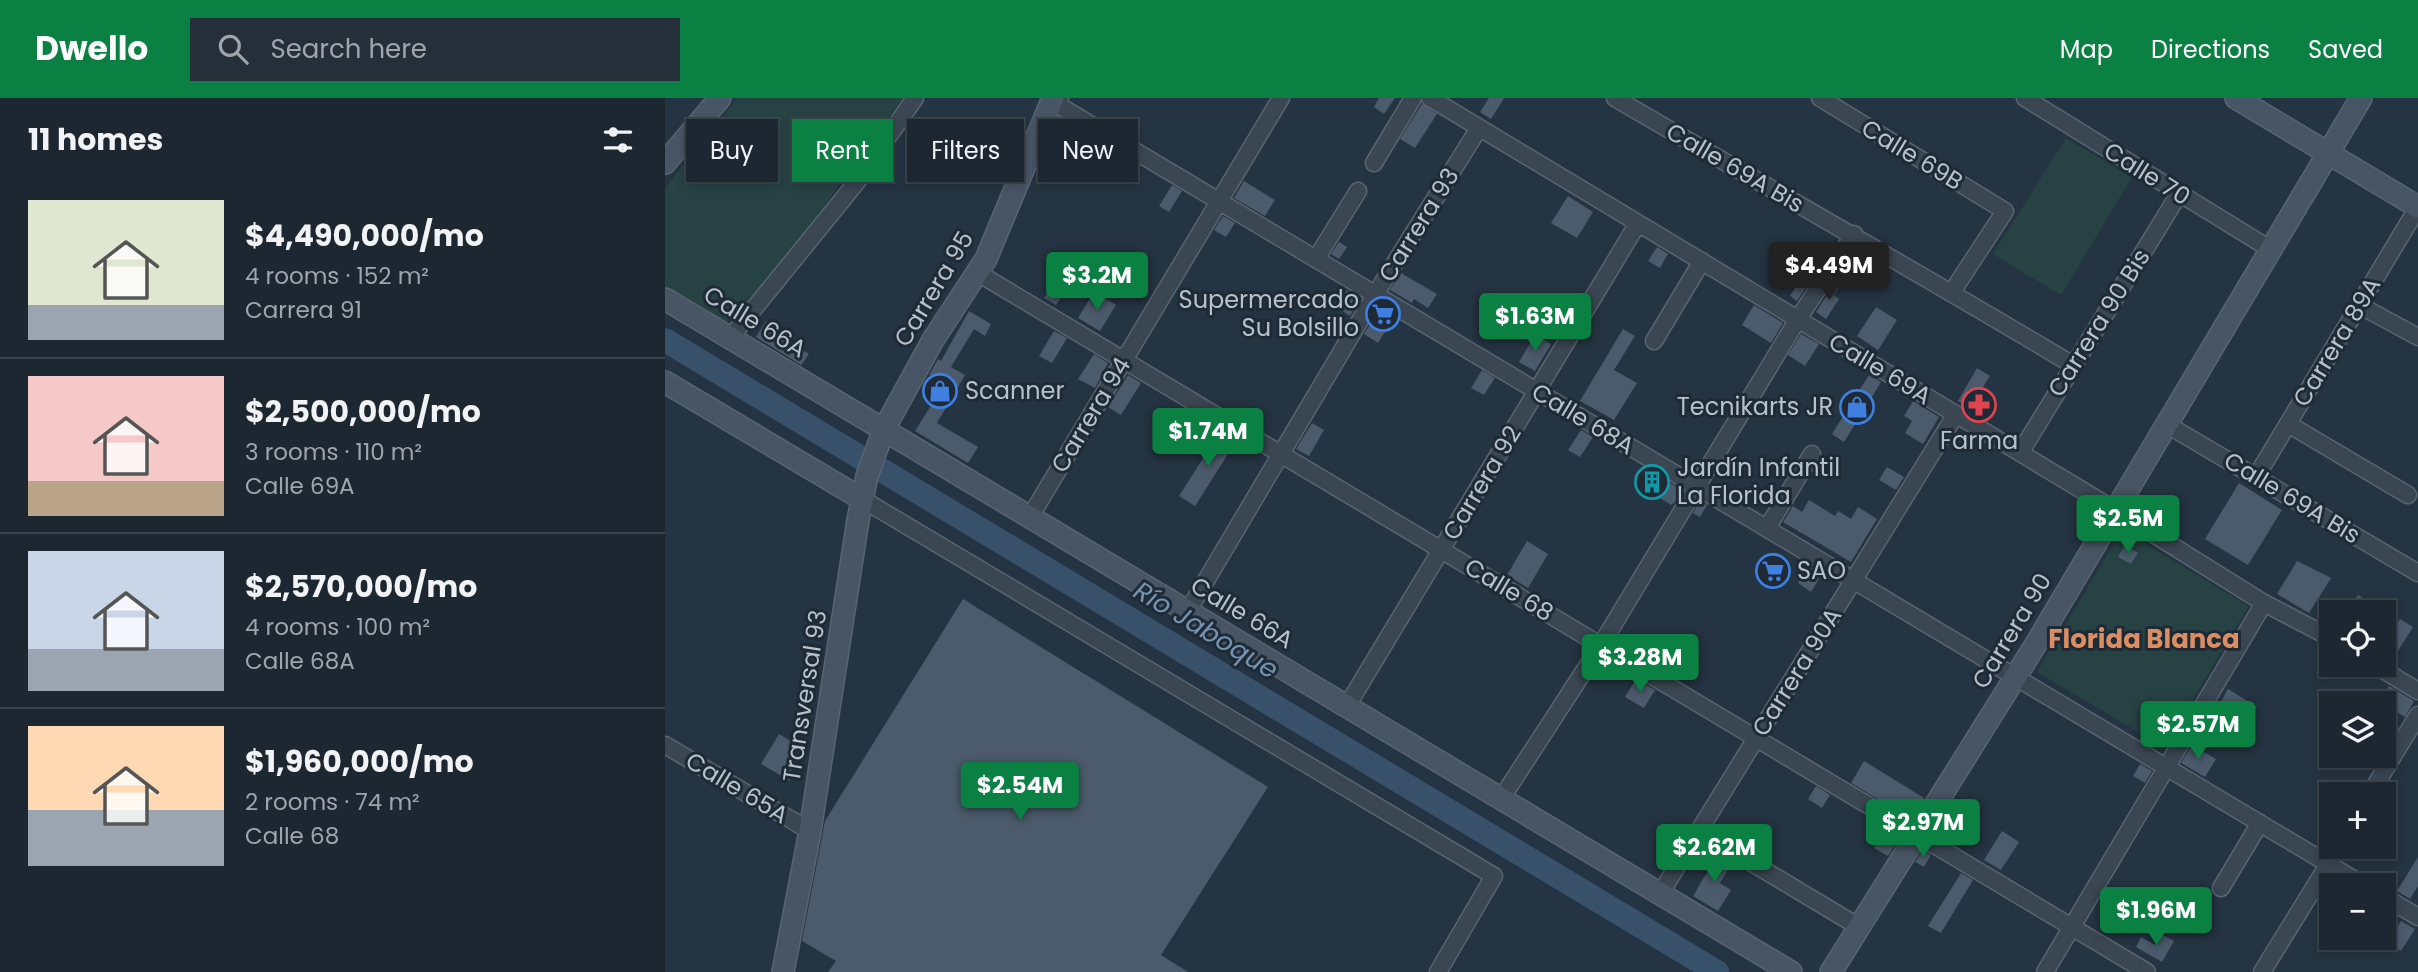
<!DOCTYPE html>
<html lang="en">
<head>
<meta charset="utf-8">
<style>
	:root { --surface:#1c2732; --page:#252f3a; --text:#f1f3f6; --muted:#a0a5ac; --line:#3a444d; --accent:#0b8043 }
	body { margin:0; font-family:Poppins,sans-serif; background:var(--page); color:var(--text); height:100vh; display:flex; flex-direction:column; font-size:26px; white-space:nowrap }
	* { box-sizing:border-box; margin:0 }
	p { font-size:23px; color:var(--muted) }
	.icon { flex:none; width:38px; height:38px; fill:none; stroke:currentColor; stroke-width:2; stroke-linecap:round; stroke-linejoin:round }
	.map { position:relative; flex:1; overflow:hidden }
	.sheet { display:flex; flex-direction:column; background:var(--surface); width:665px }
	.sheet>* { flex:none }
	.guide { position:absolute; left:21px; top:21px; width:665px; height:63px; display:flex; gap:14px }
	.tools { position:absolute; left:1654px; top:502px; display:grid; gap:14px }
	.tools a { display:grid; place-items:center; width:77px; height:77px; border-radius:0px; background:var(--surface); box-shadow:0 4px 10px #0003,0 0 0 2px var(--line); font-size:35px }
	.price { position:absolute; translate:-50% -60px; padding:0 16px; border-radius:7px; background:var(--accent); color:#fff; font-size:23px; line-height:46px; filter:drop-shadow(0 2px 4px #0008) }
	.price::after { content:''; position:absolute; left:50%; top:42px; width:21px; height:16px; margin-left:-10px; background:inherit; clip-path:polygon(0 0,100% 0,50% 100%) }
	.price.selected { background:#222; color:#fff }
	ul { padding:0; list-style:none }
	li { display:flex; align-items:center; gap:21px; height:175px; padding:0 28px }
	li+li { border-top:2px solid var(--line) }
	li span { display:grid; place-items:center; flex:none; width:196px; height:140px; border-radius:0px; color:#555 }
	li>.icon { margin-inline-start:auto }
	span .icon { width:84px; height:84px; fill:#fffc; stroke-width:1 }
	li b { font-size:30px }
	h2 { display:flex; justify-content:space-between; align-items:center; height:84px; padding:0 28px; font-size:30px }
	.pill { padding:0 24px; border-radius:0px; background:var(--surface); box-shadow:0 4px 10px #0003,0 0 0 2px var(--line); font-size:24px; line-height:63px }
	.pill.selected { background:var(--accent); color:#fff }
	header { display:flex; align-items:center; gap:42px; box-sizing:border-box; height:98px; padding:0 35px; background:var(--accent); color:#fff }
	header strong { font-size:33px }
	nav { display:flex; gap:38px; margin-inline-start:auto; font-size:24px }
	.search { width:490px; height:63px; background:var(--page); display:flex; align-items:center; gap:18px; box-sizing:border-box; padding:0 24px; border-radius:0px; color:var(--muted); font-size:26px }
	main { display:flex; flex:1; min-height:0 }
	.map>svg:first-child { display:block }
	.green { fill:#274243 }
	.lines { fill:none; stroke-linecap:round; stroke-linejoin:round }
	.river { stroke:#38516a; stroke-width:24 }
	.building { fill:#4c5b6c }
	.street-casing { stroke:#58646f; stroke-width:19 }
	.secondary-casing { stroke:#58646f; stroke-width:24 }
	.street { stroke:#3a4652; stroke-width:16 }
	.secondary { stroke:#485565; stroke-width:21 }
	.labels { text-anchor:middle; stroke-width:6; stroke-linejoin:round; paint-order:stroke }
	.street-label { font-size:24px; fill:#b7c1cc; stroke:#1e2b37 }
	.poi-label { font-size:24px; fill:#b7c1cc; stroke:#1e2b37; text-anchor:start }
	.water-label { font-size:26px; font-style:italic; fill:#7694b0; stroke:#1e2b37 }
	.neighbourhood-label { font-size:26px; font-weight:bold; fill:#d98e64; stroke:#1e2b37 }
</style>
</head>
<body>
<header>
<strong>Dwello</strong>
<div class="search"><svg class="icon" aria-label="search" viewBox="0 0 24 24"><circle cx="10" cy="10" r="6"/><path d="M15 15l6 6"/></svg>Search here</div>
<nav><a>Map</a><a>Directions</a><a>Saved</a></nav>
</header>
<main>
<section class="sheet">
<h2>11 homes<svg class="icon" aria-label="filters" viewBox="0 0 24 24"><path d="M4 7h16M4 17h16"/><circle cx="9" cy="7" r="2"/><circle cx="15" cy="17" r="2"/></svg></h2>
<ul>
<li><span style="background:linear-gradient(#dfe7d0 75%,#9aa5b1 0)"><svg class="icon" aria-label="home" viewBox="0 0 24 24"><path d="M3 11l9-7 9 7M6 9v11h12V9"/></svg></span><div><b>$4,490,000/mo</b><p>4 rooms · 152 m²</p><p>Carrera 91</p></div></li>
<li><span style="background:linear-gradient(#f6c9c9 75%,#b9a48a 0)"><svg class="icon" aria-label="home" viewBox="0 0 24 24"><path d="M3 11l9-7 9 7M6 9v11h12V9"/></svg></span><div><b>$2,500,000/mo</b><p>3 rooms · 110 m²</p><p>Calle 69A</p></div></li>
<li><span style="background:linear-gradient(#c9d6e8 70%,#9aa5b1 0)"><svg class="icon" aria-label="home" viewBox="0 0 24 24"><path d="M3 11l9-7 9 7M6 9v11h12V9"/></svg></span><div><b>$2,570,000/mo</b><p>4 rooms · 100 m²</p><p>Calle 68A</p></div></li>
<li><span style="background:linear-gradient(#ffd9b3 60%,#9aa5b1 0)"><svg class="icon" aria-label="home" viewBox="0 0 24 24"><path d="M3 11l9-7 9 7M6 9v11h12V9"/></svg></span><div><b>$1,960,000/mo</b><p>2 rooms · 74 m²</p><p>Calle 68</p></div></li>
</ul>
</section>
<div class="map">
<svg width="1753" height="874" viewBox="0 0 1753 874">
	<rect width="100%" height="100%" fill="#253442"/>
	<path class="green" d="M73 0H238L122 159 59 228 0 195V90Z
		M1401 40 1467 79 1396 197 1328 156Z
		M1457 432 1584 508 1499 649 1372 574Z"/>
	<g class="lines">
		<path class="river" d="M0 242 1052 874"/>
	</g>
	<path class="building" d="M714 0H730L719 16 709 9Z
		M824 0H839L826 21 815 14Z
		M757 6 772 16 750 50 735 41Z
		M403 26 447 52 435 70 393 40Z
		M579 83 610 102 600 118 569 100Z
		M507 87 517 93 504 114 494 108Z
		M903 98 928 114 912 140 886 125Z
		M558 118 570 125 561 139 549 132Z
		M674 144 682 149 674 161 666 156Z
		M992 149 1003 156 995 170 983 163Z
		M1144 168 1152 173 1132 203 1125 198Z
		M396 173 408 180 391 207 379 200Z
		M736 175 772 196 763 210 749 201 747 205 725 192Z
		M1171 183 1176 187 1169 197 1174 201 1161 221 1151 214Z
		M682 192 696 200 685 218 671 209Z
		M429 194 451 207 435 233 413 220Z
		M1089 207 1118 225 1106 245 1077 227Z
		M1211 209 1232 222 1213 252 1192 238Z
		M715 211 729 220 713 245 699 236Z
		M304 213 326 226 320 238 309 231 286 269 300 277 272 325 313 349 303 365 250 333 270 301 258 294 268 279 264 277 273 261 276 263Z
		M101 223 127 238 123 243 144 256 136 267 91 239Z
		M958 231 970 238 949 272 972 285 949 322 915 303Z
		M389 233 402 240 387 265 374 258Z
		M870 236 886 246 870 273 854 264Z
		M1136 236 1154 246 1140 268 1123 257Z
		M429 256 443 265 430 290 413 281Z
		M1312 270 1325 278 1312 298 1320 302 1312 314 1293 303Z
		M817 272 830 280 819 297 806 290Z
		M463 277 476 285 456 317 443 309Z
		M1204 277 1216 284 1179 344 1167 336Z
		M1248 303 1274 319 1258 346 1240 335 1247 323 1239 318Z
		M647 325 659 332 644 358 631 351Z
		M556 332 572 342 530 408 514 398Z
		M916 332 928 339 915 359 903 352Z
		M1222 369 1239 379 1231 392 1214 382Z
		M986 374 1015 391 1010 404 1006 407 977 388Z
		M1574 385 1617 412 1583 467 1540 441Z
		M1144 402 1170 418 1173 413 1186 421 1193 409 1212 421 1186 464 1118 424 1128 408 1137 414Z
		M1035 403 1042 407 1035 419 1028 415Z
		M862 443 883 456 863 490 842 477Z
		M1460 447 1473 455 1466 466 1453 459Z
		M1632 463 1666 480 1644 515 1612 496Z
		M1144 468 1157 476 1146 494 1133 485Z
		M1693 497 1705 504 1723 514H1682Z
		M298 501 603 689 496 857 523 874H163L171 863 137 843 160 723Z
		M1735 521 1748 529 1726 564 1718 560V548Z
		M971 581 990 592 979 610 960 599Z
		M1724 588 1749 603 1740 619 1715 604Z
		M1563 591 1592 609 1581 626 1553 609Z
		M114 636 130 646 125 683 96 666Z
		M1527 647 1551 661 1540 679 1516 665Z
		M1199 663 1259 700 1246 721 1186 685Z
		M1475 666 1487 673 1480 685 1468 678Z
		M1151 688 1165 697 1157 710 1143 701Z
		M1221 730 1235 739 1223 758 1209 750Z
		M1337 733 1354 744 1336 772 1319 762Z
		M1258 752 1266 757 1259 769 1250 764Z
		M1053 756 1067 765 1055 785 1066 792 1053 813 1028 798Z
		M1753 759V788L1745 801 1732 793Z
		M1296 775 1308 782 1276 835 1263 828Z
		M1736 823 1750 831 1736 853 1723 845Z
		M1496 836 1509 843 1497 864 1471 849 1476 839 1490 847Z"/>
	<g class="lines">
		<g class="street-casing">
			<path id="street" d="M395 0 388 4 1700 788
				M765 0 1450 412 1599 505 1666 540
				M950 0C1102 89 1256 176 1408 267
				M1155 0 1340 113 1287 194
				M1360 0 1605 151
				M709 65 748 0
				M651 161 693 93
				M313 175 1482 874
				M1694 207 1753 239
				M65 240 191 85 250 0
				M989 243 1037 163
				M1501 326 1753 475
				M1623 326 1743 397
				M1355 355 1514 96
				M1591 379 1753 109
				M197 401 829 778 773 874
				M365 419 616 0
				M1102 430 1147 356
				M523 513 710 197 814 30
				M1710 567 1753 593
				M682 608 973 125
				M0 647 145 733
				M1705 696 1753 617
				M836 701 936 547 1133 221 1189 136
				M1034 733 1194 829
				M1556 790 1595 725
				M995 796 1291 316
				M1718 798 1753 819
				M1380 874 1599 505
				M1597 874 1674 749"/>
		</g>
		<g class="secondary-casing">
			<path id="secondary" d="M1571 0 1753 109
				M0 65 55 0
				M0 201 1126 874
				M0 284 197 401
				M118 874 145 733 193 422 202 378 219 331 268 242 321 161 388 0
				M1166 874 1371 546 1696 0"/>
		</g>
		<use href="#street" class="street"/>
		<use href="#secondary" class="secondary"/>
	</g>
	<defs>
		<g id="supermarket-ring" transform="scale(1.75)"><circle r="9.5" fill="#1e2b37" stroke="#3f7fe0" stroke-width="1.5"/><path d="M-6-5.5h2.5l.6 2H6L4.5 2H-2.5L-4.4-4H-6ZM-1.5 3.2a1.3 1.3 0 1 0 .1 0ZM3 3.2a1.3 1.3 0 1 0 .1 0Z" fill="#3f7fe0"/></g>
		<g id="shop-ring" transform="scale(1.75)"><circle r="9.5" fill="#1e2b37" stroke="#3f7fe0" stroke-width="1.5"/><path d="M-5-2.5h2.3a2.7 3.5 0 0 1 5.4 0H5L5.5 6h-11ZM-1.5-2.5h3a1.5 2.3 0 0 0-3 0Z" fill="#3f7fe0"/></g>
		<g id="pharmacy-ring" transform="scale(1.75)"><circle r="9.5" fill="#1e2b37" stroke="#e0444e" stroke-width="1.5"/><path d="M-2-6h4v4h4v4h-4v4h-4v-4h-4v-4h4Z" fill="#e0444e"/></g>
		<g id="building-ring" transform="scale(1.75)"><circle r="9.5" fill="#1e2b37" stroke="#0f9aa8" stroke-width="1.5"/><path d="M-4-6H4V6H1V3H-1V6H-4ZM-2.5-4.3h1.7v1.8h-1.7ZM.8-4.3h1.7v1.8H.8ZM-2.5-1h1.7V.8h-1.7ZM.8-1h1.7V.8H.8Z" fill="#0f9aa8"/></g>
	</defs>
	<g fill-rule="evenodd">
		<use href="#supermarket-ring" x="718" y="216"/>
		<use href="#shop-ring" x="275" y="293"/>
		<use href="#pharmacy-ring" x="1314" y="307"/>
		<use href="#shop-ring" x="1192" y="309"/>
		<use href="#building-ring" x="987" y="384"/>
		<use href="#supermarket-ring" x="1108" y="473"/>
	</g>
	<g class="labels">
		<g class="street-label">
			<text transform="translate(1247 57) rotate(31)" y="8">Calle 69B</text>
			<text transform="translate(1070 70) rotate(30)" y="8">Calle 69A Bis</text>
			<text transform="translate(1482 76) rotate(32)" y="8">Calle 70</text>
			<text transform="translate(754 127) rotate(-58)" y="8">Carrera 93</text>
			<text transform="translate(269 191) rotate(-59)" y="8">Carrera 95</text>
			<text transform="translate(90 224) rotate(31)" y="8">Calle 66A</text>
			<text transform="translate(1434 225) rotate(-58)" y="8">Carrera 90 Bis</text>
			<text transform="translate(1672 244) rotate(-59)" y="8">Carrera 89A</text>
			<text transform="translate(1215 271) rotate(31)" y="8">Calle 69A</text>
			<text transform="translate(426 317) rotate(-59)" y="8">Carrera 94</text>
			<text transform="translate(918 321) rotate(31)" y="8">Calle 68A</text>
			<text transform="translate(817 385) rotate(-59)" y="8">Carrera 92</text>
			<text transform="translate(1627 400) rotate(31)" y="8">Calle 69A Bis</text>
			<text transform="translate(844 492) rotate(31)" y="8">Calle 68</text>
			<text transform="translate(577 515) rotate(31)" y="8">Calle 66A</text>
			<text transform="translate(1347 533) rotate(-59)" y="8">Carrera 90</text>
			<text transform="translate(1132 574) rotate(-58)" y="8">Carrera 90A</text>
			<text transform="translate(140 598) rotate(-81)" y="8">Transversal 93</text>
			<text transform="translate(72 690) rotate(31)" y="8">Calle 65A</text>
		</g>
		<g class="poi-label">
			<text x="694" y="210" text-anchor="end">Supermercado<tspan x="694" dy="28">Su Bolsillo</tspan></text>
			<text x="300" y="301">Scanner</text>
			<text x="1168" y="317" text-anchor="end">Tecnikarts JR</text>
			<text x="1314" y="351" text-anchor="middle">Farma</text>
			<text x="1012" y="378">Jardín Infantil<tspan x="1012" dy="28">La Florida</tspan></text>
			<text x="1132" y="481">SAO</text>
		</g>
		<g class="water-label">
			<text transform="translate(541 532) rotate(31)" y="9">Río Jaboque</text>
		</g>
		<g class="neighbourhood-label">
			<text x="1479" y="550">Florida Blanca</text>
		</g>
	</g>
</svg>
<div class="tools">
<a><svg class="icon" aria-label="locate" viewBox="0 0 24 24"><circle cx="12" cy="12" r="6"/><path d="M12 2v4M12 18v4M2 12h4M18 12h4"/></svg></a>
<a><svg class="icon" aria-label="layers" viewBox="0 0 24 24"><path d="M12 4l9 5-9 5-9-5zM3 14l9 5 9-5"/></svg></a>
<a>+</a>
<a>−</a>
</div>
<b class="price selected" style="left:1164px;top:204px">$4.49M</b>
<b class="price" style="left:432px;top:214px">$3.2M</b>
<b class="price" style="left:870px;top:255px">$1.63M</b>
<b class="price" style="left:543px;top:370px">$1.74M</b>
<b class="price" style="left:1463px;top:457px">$2.5M</b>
<b class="price" style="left:975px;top:596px">$3.28M</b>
<b class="price" style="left:1533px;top:663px">$2.57M</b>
<b class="price" style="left:355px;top:724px">$2.54M</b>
<b class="price" style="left:1258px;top:761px">$2.97M</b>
<b class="price" style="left:1049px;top:786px">$2.62M</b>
<b class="price" style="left:1491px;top:849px">$1.96M</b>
<div class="guide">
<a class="pill">Buy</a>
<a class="pill selected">Rent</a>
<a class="pill">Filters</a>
<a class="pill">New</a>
</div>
</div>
</main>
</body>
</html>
